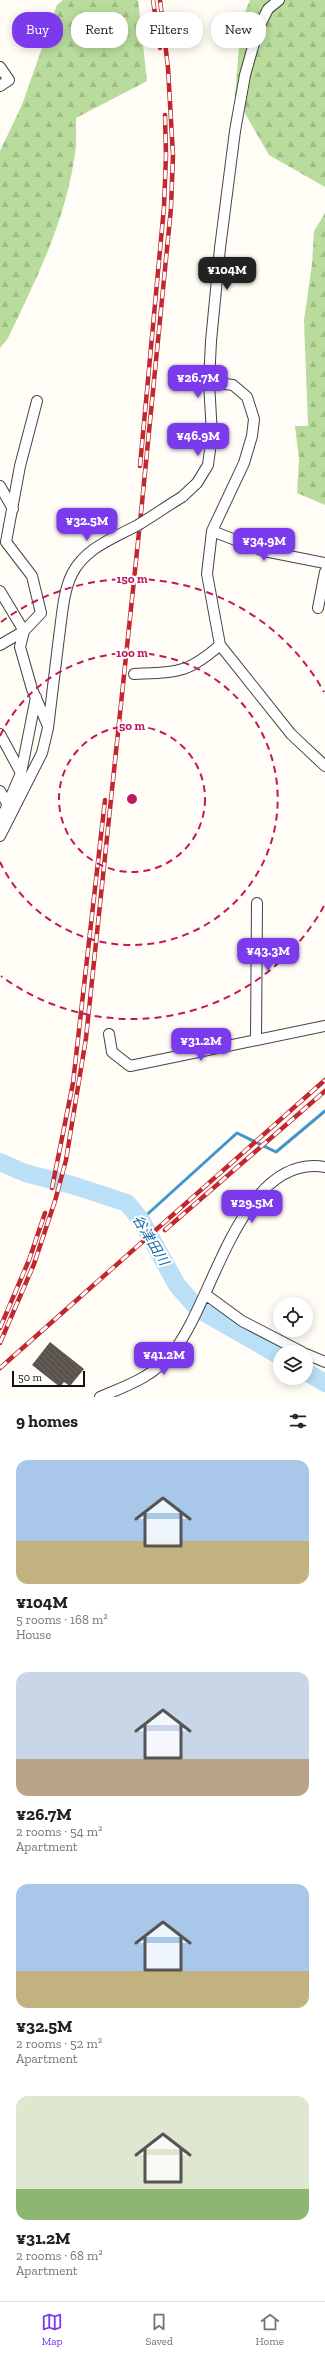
<!DOCTYPE html>
<html lang="en">
<head>
<meta charset="utf-8">
<style>
	:root { --surface:#fff; --page:#f2f2f2; --text:#222; --muted:#767676; --line:#e0e0e0; --accent:#7c3aed }
	body { margin:0; font-family:"Zilla Slab","Noto Sans JP",serif; background:var(--page); color:var(--text); height:100vh; display:flex; flex-direction:column; font-size:15px; white-space:nowrap }
	* { box-sizing:border-box; margin:0 }
	p { font-size:13px; color:var(--muted) }
	.icon { flex:none; width:22px; height:22px; fill:none; stroke:currentColor; stroke-width:2; stroke-linecap:round; stroke-linejoin:round }
	.map { position:relative; height:1397px; overflow:hidden }
	.details { display:flex; flex-direction:column; background:var(--surface); flex:1 }
	.details>* { flex:none }
	.guide { position:absolute; left:12px; top:12px; width:301px; height:36px; display:flex; gap:8px }
	.controls { position:absolute; left:273px; top:1297px; display:grid; gap:8px }
	.controls a { display:grid; place-items:center; width:40px; height:40px; border-radius:50%; background:var(--surface); box-shadow:0 2px 10px #0003; font-size:20px }
	.scale { position:absolute; left:12px; bottom:10px; width:73px; box-sizing:border-box; padding-left:4px; border:2px solid #111; border-top:0; font-size:11px; line-height:14px; white-space:nowrap; color:#111; -webkit-text-stroke:3px #fff; paint-order:stroke }
	.price { position:absolute; translate:-50% -34px; padding:0 9px; border-radius:8px; background:var(--accent); color:#fff; font-size:13px; line-height:26px; filter:drop-shadow(0 1px 2px #0008) }
	.price::after { content:''; position:absolute; left:50%; top:24px; width:12px; height:9px; margin-left:-6px; background:inherit; clip-path:polygon(0 0,100% 0,50% 100%) }
	.price.active { background:#222; color:#fff }
	ul { padding:0; list-style:none }
	li { display:grid; align-content:center; gap:8px; height:212px; padding:0 16px }
	li span { display:grid; place-items:center; height:124px; border-radius:12px; color:#555 }
	li>.icon { margin-inline-start:auto }
	span .icon { width:72px; height:72px; fill:#fffc; stroke-width:1 }
	li b { font-size:17px }
	h2 { display:flex; justify-content:space-between; align-items:center; height:48px; padding:0 16px; font-size:17px }
	.pill { padding:0 14px; border-radius:16px; background:var(--surface); box-shadow:0 2px 10px #0003; font-size:14px; line-height:36px }
	.pill.active { background:var(--accent); color:#fff }
	.tabs { display:flex; justify-content:space-around; align-items:center; height:56px; border-top:1px solid var(--line); background:var(--surface); font-size:11px; color:var(--muted) }
	.tabs a { display:grid; justify-items:center; gap:2px }
	.tabs .active { color:var(--accent) }
	.map>svg:first-child { display:block }
	.forest { fill:url(#forest-firs) }
	.lines { fill:none; stroke-linecap:round; stroke-linejoin:round }
	.stream { stroke:#3f96cf; stroke-width:3 }
	.river { stroke:#b9e0f7; stroke-width:18 }
	.building { fill:url(#building-back-hatch) }
	.minor-casing { stroke:#444; stroke-width:12 }
	.minor { stroke:#fff; stroke-width:10 }
	.rail-casing { stroke:#c4262e; stroke-width:4.5 }
	.rail { stroke:#fff; stroke-width:3; stroke-dasharray:9; stroke-linecap:butt }
	.minor-bridge-casing { stroke:#444; stroke-width:12; stroke-linecap:butt }
	.minor-bridge { stroke:#fff; stroke-width:10 }
	.ring { fill:none; stroke:#c2185b; stroke-width:2; stroke-dasharray:7 5 }
	.labels { text-anchor:middle; stroke-width:4; stroke-linejoin:round; paint-order:stroke }
	.water-label { font-size:14px; font-style:italic; fill:#1768a6; stroke:#fff }
	.centre { fill:#c2185b; stroke:#fff; stroke-width:2 }
	.ring-label { font-size:12px; text-anchor:middle; font-weight:bold; fill:#c2185b; stroke:#fff; stroke-width:4; stroke-linejoin:round; paint-order:stroke }
</style>
</head>
<body>
<div class="map">
<svg width="325" height="1397" viewBox="0 0 325 1397">
	<defs>
		<pattern id="forest-firs" width="22" height="20" patternUnits="userSpaceOnUse"><rect width="22" height="20" fill="#b9dc9c"/><path d="M5 1l3.5 6h-7zM16 11l3.5 6h-7z" fill="#9ebc85"/></pattern>
		<pattern id="building-back-hatch" width="6" height="6" patternUnits="userSpaceOnUse"><rect width="6" height="6" fill="#5a524d"/><path d="M-1 5l2 2M0 0l6 6M5-1l2 2" fill="none" stroke="#6d6662"/></pattern>
	</defs>
	<rect width="100%" height="100%" fill="#fffdf5"/>
	<path class="forest" d="M63 0H138L147 81 76 118C76 132 77 147 74 160 64 224 36 280 8 338L0 348V151L22 105 57 5Z
		M250 0H325V187L269 155 235 96 241 21Z
		M325 213V505L297 493 299 459 295 426H308L304 320 312 264 314 231Z"/>
	<g class="lines">
		<path class="stream" d="M141 1220 237 1133 276 1152 325 1111"/>
		<path class="river" d="M0 1162 25 1173 72 1185 127 1203 141 1220 177 1285 198 1309 280 1356
			M306 1372 325 1383"/>
	</g>
	<path class="building" d="M50 1342 84 1369 70 1386 64 1382 60 1387 32 1365Z"/>
	<g class="lines">
		<g class="minor-casing">
			<path id="minor" d="M0 67 9 80 0 86
				M209 382 233 385 247 397 254 419 252 436 244 463 212 531 207 574 220 645 291 734 325 766
				M0 486 13 509
				M182 497 197 483 208 465 212 435 209 382 211 341 220 248 235 131 245 75 258 29 268 9 279 0
				M212 531 264 551 325 563
				M0 591 24 631 20 647 32 689 48 726
				M318 608 325 572
				M0 645 24 631 41 613 32 576 6 542 20 466 37 401
				M134 674C177 672 187 674 220 645
				M0 734 21 773
				M0 791 8 805
				M0 822 21 773 36 697
				M0 836 42 753 48 728 59 637
				M109 1034 112 1052 130 1066 325 1026
				M256 1040 257 903
				M205 1294 242 1321 302 1352
				M306 1354 325 1362
				M100 1397C129 1385 153 1377 173 1352 214 1302 240 1153 325 1167"/>
		</g>
		<use href="#minor" class="minor"/>
		<g class="rail-casing">
			<path id="rail" d="M153 0 160 48
				M140 466 164 207 166 155 165 115
				M52 1188 73 1083 105 800
				M165 1230 325 1091
				M0 1328 29 1260 45 1213
				M0 1343 34 1264 55 1201 66 1160 86 1038 141 513 171 208 173 155 168 68 160 0
				M0 1368 325 1080"/>
		</g>
		<use href="#rail" class="rail"/>
		<g class="minor-bridge-casing">
			<path id="minor-bridge" d="M59 637C62 617 63 592 72 574 85 548 114 538 138 525 153 516 167 506 182 497"/>
		</g>
		<use href="#minor-bridge" class="minor-bridge"/>
	</g>
	<g class="ring">
		<circle cx="132" cy="799" r="73"/>
		<path d="M0 736A146 146 0 1 1 0 862"/>
		<path d="M324 906A220 220 0 0 1 1 976M1 622A220 220 0 0 1 324 692"/>
	</g>
	<g class="labels">
		<g class="water-label">
			<text transform="translate(151 1240) rotate(59)" y="5">谷津田川</text>
		</g>
	</g>
	<circle cx="132" cy="799" r="6" class="centre"/>
	<g class="ring-label">
		<text x="132" y="583">150 m</text>
		<text x="132" y="657">100 m</text>
		<text x="132" y="730">50 m</text>
	</g>
</svg>
<div class="controls">
<a><svg class="icon" aria-label="locate" viewBox="0 0 24 24"><circle cx="12" cy="12" r="6"/><path d="M12 2v4M12 18v4M2 12h4M18 12h4"/></svg></a>
<a><svg class="icon" aria-label="layers" viewBox="0 0 24 24"><path d="M12 4l9 5-9 5-9-5zM3 14l9 5 9-5"/></svg></a>
</div>
<div class="scale">50 m</div>
<b class="price active" style="left:227px;top:291px">¥104M</b>
<b class="price" style="left:198px;top:399px">¥26.7M</b>
<b class="price" style="left:198px;top:457px">¥46.9M</b>
<b class="price" style="left:87px;top:542px">¥32.5M</b>
<b class="price" style="left:264px;top:562px">¥34.9M</b>
<b class="price" style="left:268px;top:972px">¥43.3M</b>
<b class="price" style="left:201px;top:1062px">¥31.2M</b>
<b class="price" style="left:252px;top:1224px">¥29.5M</b>
<b class="price" style="left:164px;top:1376px">¥41.2M</b>
<div class="guide">
<a class="pill active">Buy</a>
<a class="pill">Rent</a>
<a class="pill">Filters</a>
<a class="pill">New</a>
</div>
</div>
<section class="details">
<h2>9 homes<svg class="icon" aria-label="filters" viewBox="0 0 24 24"><path d="M4 7h16M4 17h16"/><circle cx="9" cy="7" r="2"/><circle cx="15" cy="17" r="2"/></svg></h2>
<ul>
<li><span style="background:linear-gradient(#a9c7e8 65%,#c2b280 0)"><svg class="icon" aria-label="home" viewBox="0 0 24 24"><path d="M3 11l9-7 9 7M6 9v11h12V9"/></svg></span><div><b>¥104M</b><p>5 rooms · 168 m²</p><p>House</p></div></li>
<li><span style="background:linear-gradient(#c9d6e8 70%,#b9a48a 0)"><svg class="icon" aria-label="home" viewBox="0 0 24 24"><path d="M3 11l9-7 9 7M6 9v11h12V9"/></svg></span><div><b>¥26.7M</b><p>2 rooms · 54 m²</p><p>Apartment</p></div></li>
<li><span style="background:linear-gradient(#a9c7e8 70%,#c2b280 0)"><svg class="icon" aria-label="home" viewBox="0 0 24 24"><path d="M3 11l9-7 9 7M6 9v11h12V9"/></svg></span><div><b>¥32.5M</b><p>2 rooms · 52 m²</p><p>Apartment</p></div></li>
<li><span style="background:linear-gradient(#dfe7d0 75%,#8fb573 0)"><svg class="icon" aria-label="home" viewBox="0 0 24 24"><path d="M3 11l9-7 9 7M6 9v11h12V9"/></svg></span><div><b>¥31.2M</b><p>2 rooms · 68 m²</p><p>Apartment</p></div></li>
</ul>
</section>
<nav class="tabs">
<a class="active"><svg class="icon" aria-label="map" viewBox="0 0 24 24"><path d="M3 6l6-2 6 2 6-2v14l-6 2-6-2-6 2zM9 4v14M15 6v14"/></svg>Map</a>
<a><svg class="icon" aria-label="saved" viewBox="0 0 24 24"><path d="M7 4h10v16l-5-4-5 4z"/></svg>Saved</a>
<a><svg class="icon" aria-label="home" viewBox="0 0 24 24"><path d="M3 11l9-7 9 7M6 9v11h12V9"/></svg>Home</a>
</nav>
</body>
</html>
